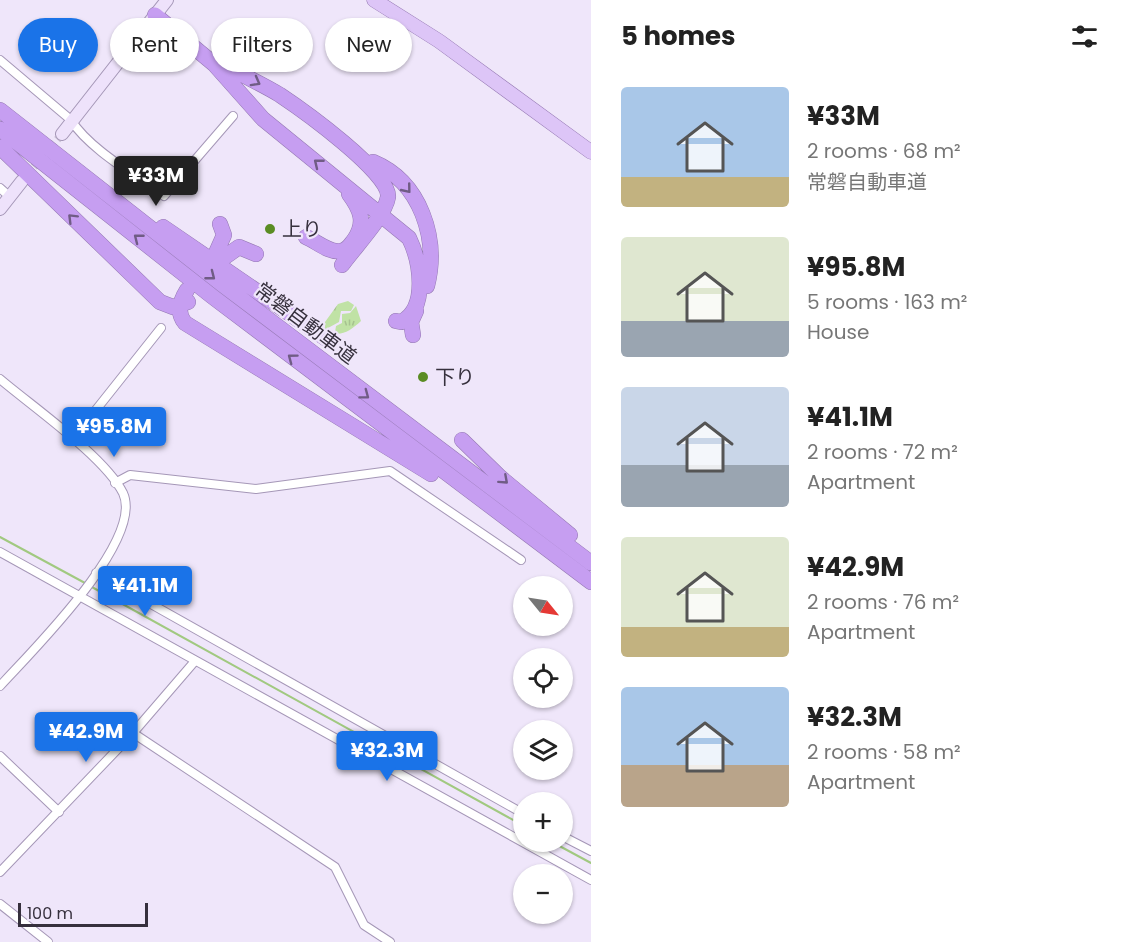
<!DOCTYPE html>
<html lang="en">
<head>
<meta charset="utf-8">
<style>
	:root { --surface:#fff; --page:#f6f6f6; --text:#222; --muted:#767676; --accent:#1a73e8 }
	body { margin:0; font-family:Poppins,"Noto Sans JP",sans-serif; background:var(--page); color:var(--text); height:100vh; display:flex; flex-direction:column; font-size:22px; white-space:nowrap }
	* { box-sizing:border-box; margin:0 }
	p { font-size:20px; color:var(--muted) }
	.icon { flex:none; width:33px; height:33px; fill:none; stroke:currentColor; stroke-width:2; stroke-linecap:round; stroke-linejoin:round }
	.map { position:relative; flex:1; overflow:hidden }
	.side { display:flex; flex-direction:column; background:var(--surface); width:540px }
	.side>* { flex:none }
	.banner { position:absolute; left:18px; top:18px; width:483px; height:54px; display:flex; gap:12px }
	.needle { width:39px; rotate:120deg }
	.tools { position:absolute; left:513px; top:576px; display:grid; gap:12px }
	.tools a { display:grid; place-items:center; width:60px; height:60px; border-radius:50%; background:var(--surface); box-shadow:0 2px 4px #0004; font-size:30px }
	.scale { position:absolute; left:18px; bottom:15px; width:130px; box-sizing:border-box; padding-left:6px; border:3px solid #36303d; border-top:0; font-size:16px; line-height:21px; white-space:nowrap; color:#36303d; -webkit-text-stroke:4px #efe6fa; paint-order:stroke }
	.price { position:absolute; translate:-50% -51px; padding:0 14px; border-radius:6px; background:var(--accent); color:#fff; font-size:20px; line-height:39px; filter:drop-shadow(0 2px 3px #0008) }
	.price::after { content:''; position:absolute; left:50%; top:36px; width:18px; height:14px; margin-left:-9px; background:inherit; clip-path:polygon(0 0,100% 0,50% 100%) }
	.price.active { background:#222; color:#fff }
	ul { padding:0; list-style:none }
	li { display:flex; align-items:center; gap:18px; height:150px; padding:0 30px }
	li span { display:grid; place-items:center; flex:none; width:168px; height:120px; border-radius:6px; color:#555 }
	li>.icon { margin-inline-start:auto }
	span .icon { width:72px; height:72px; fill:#fffc; stroke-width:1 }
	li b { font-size:26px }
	h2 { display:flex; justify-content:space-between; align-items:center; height:72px; padding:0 30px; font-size:26px }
	.chip { padding:0 21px; border-radius:27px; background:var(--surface); box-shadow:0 2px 4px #0004; font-size:21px; line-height:54px }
	.chip.active { background:var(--accent); color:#fff }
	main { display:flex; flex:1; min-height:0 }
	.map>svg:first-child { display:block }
	.grass { fill:url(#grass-tufts) }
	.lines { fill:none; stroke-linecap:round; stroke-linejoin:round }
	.stream { stroke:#a1c980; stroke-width:2 }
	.street-tunnel { stroke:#cac2d4; stroke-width:8; stroke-dasharray:8 4; stroke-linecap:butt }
	.street-casing { stroke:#a597b7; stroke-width:10 }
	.secondary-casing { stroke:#a597b7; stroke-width:14 }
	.primary-casing { stroke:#9478b2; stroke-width:15 }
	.highway-casing { stroke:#9478b2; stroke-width:16 }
	.street { stroke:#fff; stroke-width:8 }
	.secondary { stroke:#eee2fb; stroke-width:12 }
	.primary { stroke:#ddc5f7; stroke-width:14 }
	.highway { stroke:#c69ef1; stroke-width:15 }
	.oneway { stroke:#705c85 }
	.poi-dot { fill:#5a8c23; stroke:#efe6fa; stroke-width:2 }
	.labels { text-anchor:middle; stroke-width:4.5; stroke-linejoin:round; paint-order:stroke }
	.poi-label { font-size:20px; fill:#36303d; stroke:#efe6fa; text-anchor:start }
	.street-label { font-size:20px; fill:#36303d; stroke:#efe6fa }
</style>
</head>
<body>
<main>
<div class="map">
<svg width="591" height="942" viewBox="0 0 591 942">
	<defs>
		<pattern id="grass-tufts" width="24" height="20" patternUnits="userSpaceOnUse" patternTransform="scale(1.5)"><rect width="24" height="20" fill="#c0e2a5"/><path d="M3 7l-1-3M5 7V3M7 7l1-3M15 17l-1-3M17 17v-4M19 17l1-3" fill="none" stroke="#a6c28f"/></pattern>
	</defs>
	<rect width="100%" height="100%" fill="#efe6fa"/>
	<path class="grass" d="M348 301 354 305 351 311H341L339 322 328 328 335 332 336 326 342 323V314L350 313 356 306 361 321C349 332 338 339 325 329V322L338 304Z"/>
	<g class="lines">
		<path class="stream" d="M0 537 85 583
			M90 586 524 826
			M552 842 591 863"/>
		<path class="street-tunnel" d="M26 176 62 134"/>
		<g class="street-casing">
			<path id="street" d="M0 60 71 120C89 149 137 176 164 196L233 116
				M0 188 10 197
				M0 379C33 407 105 457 123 493 145 540 31 652 0 686
				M72 440 161 328
				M115 483 130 475 256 489 390 471 521 560
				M0 552 591 880
				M96 573 524 814
				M133 733 335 867 364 925 390 942
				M0 756 59 812
				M562 836 591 851
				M0 872 133 733 195 661
				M0 904 48 942"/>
		</g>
		<g class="secondary-casing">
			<path id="secondary" d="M62 134 167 0
				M0 209 22 181"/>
		</g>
		<g class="primary-casing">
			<path id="primary" d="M374 0 439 41 591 152"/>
		</g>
		<g class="highway-casing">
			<path id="highway" d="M155 15 214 64 263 119 409 238C420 260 429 308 401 322L396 321
				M216 59C236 73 259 82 280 95 301 109 391 173 388 197 385 216 354 248 342 265
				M0 110 223 285 591 563
				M0 129 213 297 591 582
				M0 147 160 302 173 307 188 302
				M373 162C421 182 439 239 427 286
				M163 227 328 340
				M306 237C316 241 329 253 340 251 347 251 350 245 354 240 366 223 361 210 349 194
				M216 253 224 235 220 224
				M222 259 239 247 256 254
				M187 290C180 301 176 312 185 323L431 474
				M413 335 411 322 416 311
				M462 440 501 478 570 535"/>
		</g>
		<use href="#street" class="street"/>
		<use href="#secondary" class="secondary"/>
		<use href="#primary" class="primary"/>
		<use href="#highway" class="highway"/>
	</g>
	<defs><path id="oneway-chevron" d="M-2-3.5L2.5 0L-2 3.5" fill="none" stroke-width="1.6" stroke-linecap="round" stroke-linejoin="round" transform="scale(1.5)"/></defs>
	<g class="oneway">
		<use href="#oneway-chevron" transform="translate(256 82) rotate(29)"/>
		<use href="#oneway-chevron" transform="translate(318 163) rotate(-141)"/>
		<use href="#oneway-chevron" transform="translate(407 189) rotate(51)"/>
		<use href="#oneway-chevron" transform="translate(72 218) rotate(-135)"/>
		<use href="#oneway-chevron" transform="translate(138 238) rotate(-142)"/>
		<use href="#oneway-chevron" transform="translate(211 276) rotate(38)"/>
		<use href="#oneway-chevron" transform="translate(292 358) rotate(-143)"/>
		<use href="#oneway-chevron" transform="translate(365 395) rotate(37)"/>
		<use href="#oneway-chevron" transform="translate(504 480) rotate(42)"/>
	</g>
	<g class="poi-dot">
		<circle cx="270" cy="229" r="6"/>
		<circle cx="423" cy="377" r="6"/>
	</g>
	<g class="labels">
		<g class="poi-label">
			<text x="282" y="236">上り</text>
			<text x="435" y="384">下り</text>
		</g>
		<g class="street-label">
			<text transform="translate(306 323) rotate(37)" y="7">常磐自動車道</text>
		</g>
	</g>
</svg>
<div class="tools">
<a><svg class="needle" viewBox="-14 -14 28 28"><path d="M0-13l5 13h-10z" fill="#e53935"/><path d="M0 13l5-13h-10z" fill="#767676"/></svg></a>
<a><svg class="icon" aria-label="locate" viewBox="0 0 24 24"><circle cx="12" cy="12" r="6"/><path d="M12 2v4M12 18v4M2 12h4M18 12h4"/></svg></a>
<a><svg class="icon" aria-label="layers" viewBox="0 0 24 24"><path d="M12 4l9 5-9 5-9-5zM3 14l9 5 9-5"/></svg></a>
<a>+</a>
<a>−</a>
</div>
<div class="scale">100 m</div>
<b class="price active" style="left:156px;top:207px">¥33M</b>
<b class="price" style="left:114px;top:458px">¥95.8M</b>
<b class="price" style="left:145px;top:617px">¥41.1M</b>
<b class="price" style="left:86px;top:763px">¥42.9M</b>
<b class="price" style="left:387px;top:782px">¥32.3M</b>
<div class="banner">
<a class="chip active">Buy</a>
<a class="chip">Rent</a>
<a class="chip">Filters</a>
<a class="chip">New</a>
</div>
</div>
<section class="side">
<h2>5 homes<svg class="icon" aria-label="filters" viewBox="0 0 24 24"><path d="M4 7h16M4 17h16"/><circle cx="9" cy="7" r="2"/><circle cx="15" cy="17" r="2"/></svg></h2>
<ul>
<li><span style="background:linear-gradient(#a9c7e8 75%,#c2b280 0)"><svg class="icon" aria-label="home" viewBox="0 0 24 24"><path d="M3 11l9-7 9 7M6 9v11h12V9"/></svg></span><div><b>¥33M</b><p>2 rooms · 68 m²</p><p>常磐自動車道</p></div></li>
<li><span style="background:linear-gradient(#dfe7d0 70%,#9aa5b1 0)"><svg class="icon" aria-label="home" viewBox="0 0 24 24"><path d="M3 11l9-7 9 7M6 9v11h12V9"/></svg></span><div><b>¥95.8M</b><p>5 rooms · 163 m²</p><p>House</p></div></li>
<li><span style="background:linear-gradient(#c9d6e8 65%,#9aa5b1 0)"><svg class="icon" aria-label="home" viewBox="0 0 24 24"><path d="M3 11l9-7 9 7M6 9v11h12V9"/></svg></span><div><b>¥41.1M</b><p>2 rooms · 72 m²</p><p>Apartment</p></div></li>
<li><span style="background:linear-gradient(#dfe7d0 75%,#c2b280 0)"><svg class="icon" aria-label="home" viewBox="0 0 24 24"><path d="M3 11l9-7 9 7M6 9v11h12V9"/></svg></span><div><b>¥42.9M</b><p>2 rooms · 76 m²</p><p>Apartment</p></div></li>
<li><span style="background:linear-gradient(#a9c7e8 65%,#b9a48a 0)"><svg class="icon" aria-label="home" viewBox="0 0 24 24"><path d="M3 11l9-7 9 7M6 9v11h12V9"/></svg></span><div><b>¥32.3M</b><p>2 rooms · 58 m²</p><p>Apartment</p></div></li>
</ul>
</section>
</main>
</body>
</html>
